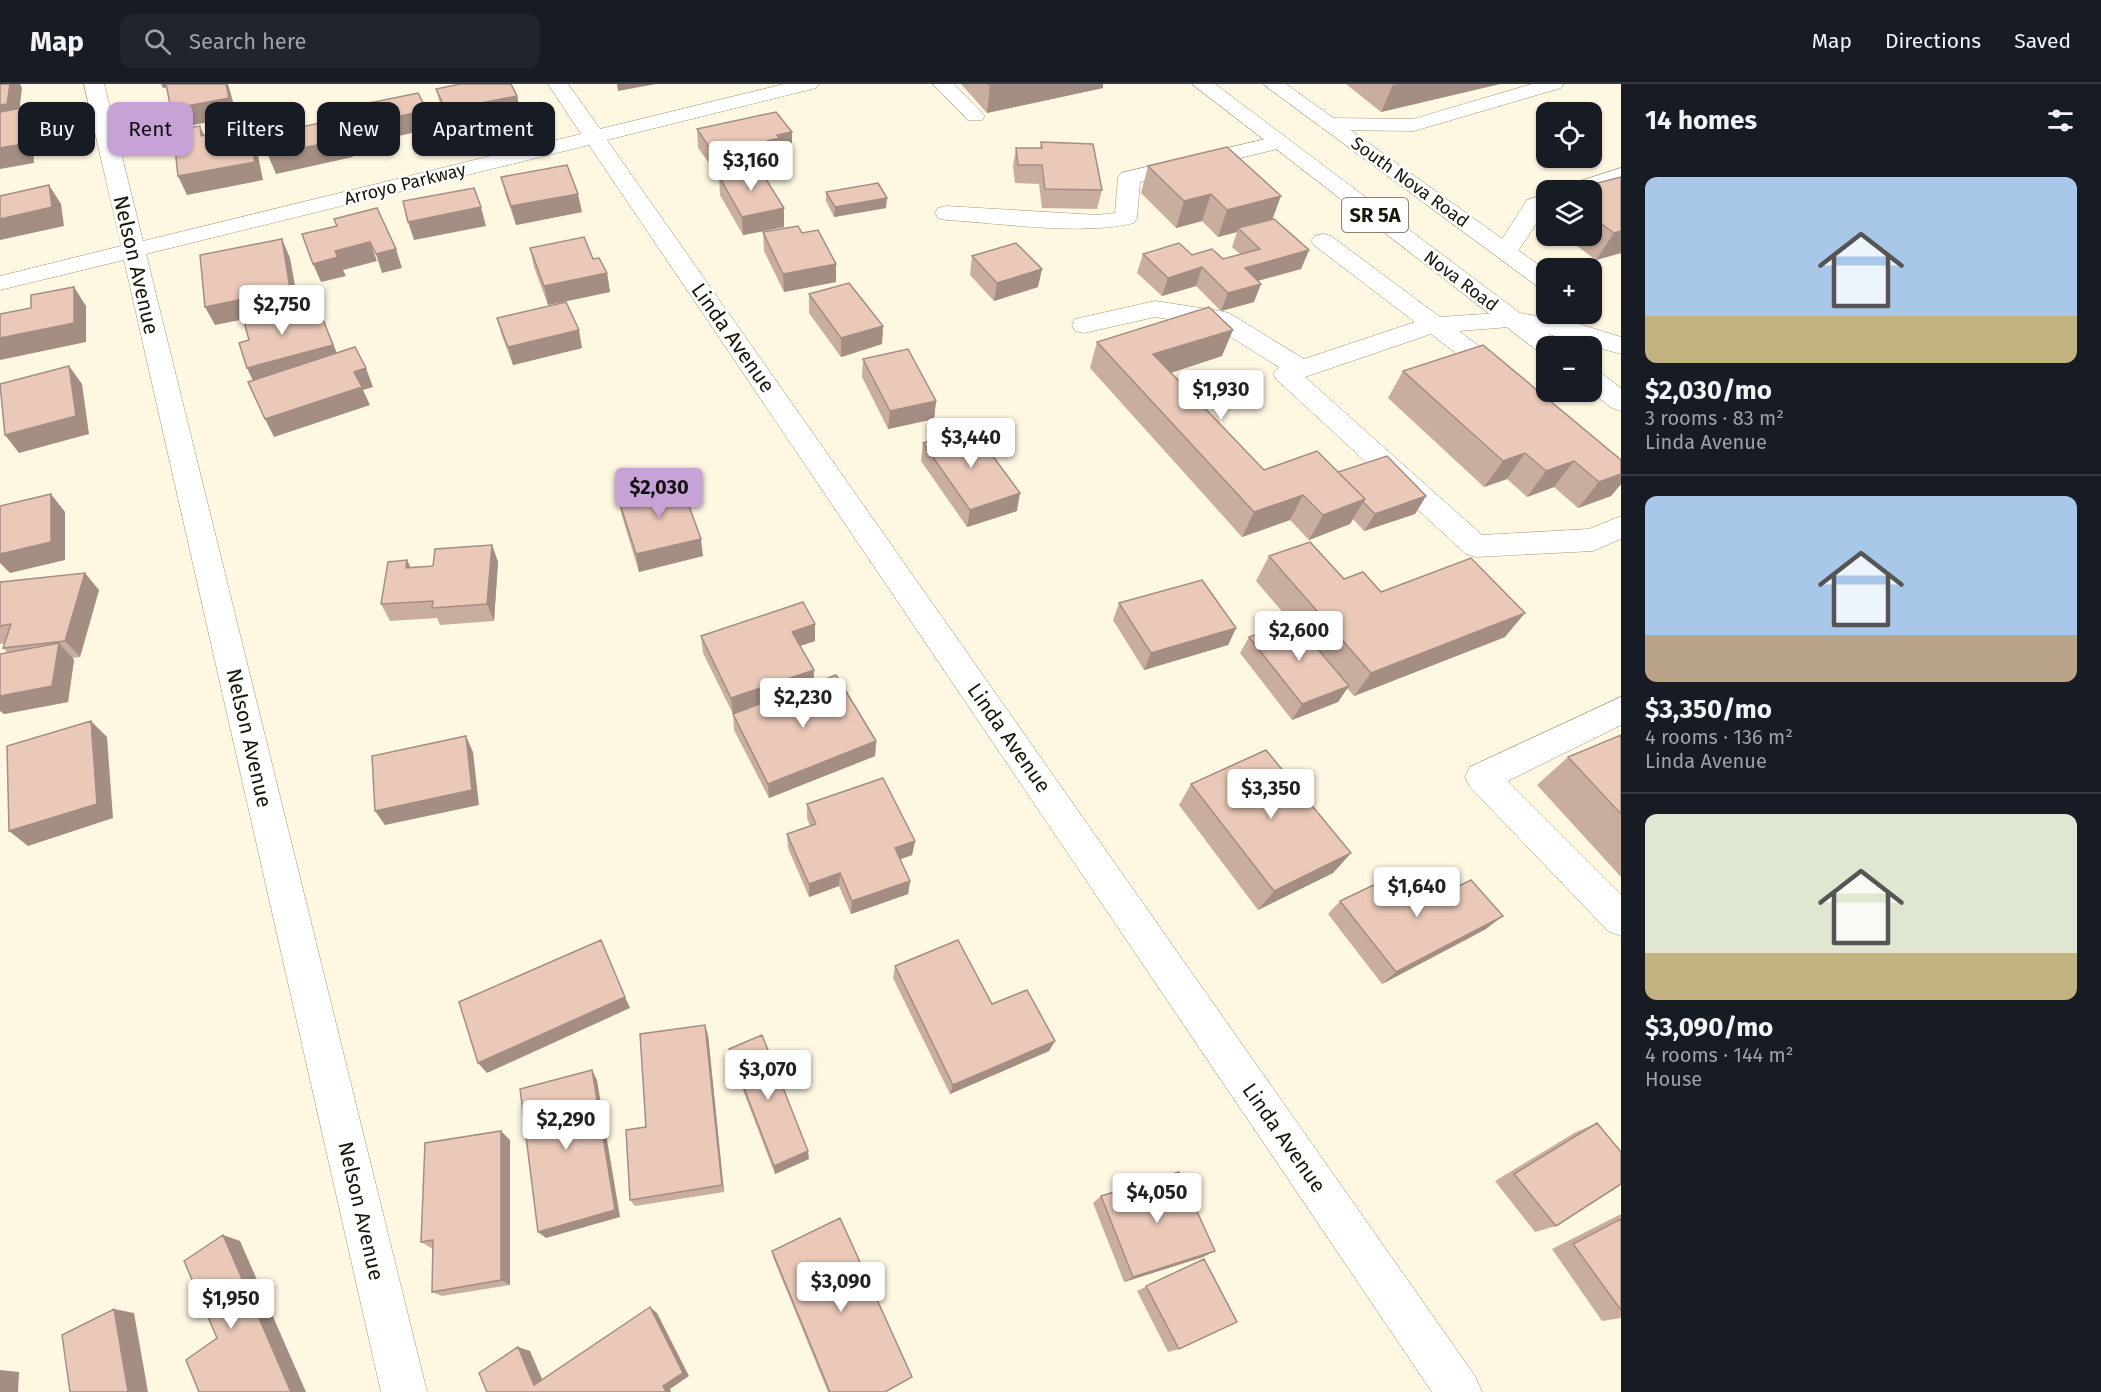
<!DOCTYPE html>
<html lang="en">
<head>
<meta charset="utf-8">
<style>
	:root { --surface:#171b24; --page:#20242c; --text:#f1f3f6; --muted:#9ea1a6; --line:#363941; --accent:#c6a2d6 }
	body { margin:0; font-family:"Fira Sans",sans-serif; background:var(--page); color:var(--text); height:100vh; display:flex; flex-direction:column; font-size:22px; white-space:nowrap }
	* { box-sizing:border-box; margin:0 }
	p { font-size:20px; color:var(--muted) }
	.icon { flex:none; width:33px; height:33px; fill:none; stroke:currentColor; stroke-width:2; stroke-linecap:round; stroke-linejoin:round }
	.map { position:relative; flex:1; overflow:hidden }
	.details { display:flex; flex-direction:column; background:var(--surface); width:480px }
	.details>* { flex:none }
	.banner { position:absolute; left:18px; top:18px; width:570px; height:54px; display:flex; gap:12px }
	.tools { position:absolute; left:1536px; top:18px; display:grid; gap:12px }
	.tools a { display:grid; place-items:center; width:66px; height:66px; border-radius:12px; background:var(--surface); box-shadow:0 2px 4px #0004; font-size:30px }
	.price { position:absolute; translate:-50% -51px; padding:0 14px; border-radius:6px; background:#fff; color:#222; font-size:20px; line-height:39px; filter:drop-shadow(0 2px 3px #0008) }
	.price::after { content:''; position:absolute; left:50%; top:36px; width:18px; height:14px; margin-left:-9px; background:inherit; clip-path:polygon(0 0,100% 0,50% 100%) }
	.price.active { background:var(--accent); color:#111 }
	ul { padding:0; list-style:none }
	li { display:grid; align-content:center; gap:12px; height:318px; padding:0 24px }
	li+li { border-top:2px solid var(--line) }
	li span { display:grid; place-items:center; height:186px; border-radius:12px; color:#555 }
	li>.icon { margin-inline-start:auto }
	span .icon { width:108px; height:108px; fill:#fffc; stroke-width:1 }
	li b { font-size:26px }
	h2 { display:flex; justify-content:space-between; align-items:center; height:72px; padding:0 24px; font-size:26px }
	.chip { padding:0 21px; border-radius:12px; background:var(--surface); box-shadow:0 2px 4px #0004; font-size:21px; line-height:54px }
	.chip.active { background:var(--accent); color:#111 }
	header { display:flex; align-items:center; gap:36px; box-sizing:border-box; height:84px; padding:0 30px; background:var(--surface); border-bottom:2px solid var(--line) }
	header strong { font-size:28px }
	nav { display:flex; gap:33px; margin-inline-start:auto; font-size:21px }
	.search { width:420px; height:54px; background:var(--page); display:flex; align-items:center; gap:15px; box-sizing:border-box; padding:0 21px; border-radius:12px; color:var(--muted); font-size:22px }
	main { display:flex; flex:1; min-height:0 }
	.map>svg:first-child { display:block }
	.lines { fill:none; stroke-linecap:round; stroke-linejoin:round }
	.minor-casing { stroke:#a09776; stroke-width:1 }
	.major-casing { stroke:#a09776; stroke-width:1 }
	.minor { fill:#fff; fill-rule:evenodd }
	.major { fill:#fff; fill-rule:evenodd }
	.wall { fill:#c9ad9f }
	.shaded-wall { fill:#a48d82 }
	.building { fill:#eac9b9; stroke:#a48d82; stroke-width:1.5 }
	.labels { text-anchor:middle; stroke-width:5; stroke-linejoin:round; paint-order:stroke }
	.far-street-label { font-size:18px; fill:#1a170a; stroke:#fff }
	.shield { fill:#fff; stroke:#5f5d54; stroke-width:1.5 }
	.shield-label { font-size:20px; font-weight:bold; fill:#1a170a }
	.street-label { font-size:21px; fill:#1a170a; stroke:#fff }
</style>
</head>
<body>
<header>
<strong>Map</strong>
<div class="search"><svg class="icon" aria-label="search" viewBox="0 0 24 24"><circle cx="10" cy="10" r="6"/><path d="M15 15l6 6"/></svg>Search here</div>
<nav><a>Map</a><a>Directions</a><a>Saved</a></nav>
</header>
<main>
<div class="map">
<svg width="1621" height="1308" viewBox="0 0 1621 1308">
	<rect width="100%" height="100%" fill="#fef8e3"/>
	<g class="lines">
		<g class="minor-casing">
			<path id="minor" d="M84 0H104L143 157 581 50 548 0H568L600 45 784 0H819L816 4 607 56 1475 1292 1482 1308H1432L589 61 146 170 427 1308H381L124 176 0 206V192L121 162Z
				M933 0H954L985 32 982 36H968Z
				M1532 0H1564L1561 4 1414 47 1329 46 1322 44 1318 40 1322 36 1329 34 1413 35Z
				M1278 52 1286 53 1289 58 1286 63 1140 98 1137 134 1134 139C1082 152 1001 139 946 136L938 134 935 129 938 124 946 122 1097 131 1115 129 1118 94 1121 89Z
				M1621 84V98L1592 108 1565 106 1568 101Z
				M1546 110V125L1514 173H1498L1494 168 1527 116Z
				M1323 150 1331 152 1440 233 1513 228 1522 230 1525 236 1522 242 1459 247 1511 286 1515 292 1511 298 1502 301 1493 298 1431 250 1305 293 1482 451 1589 445 1621 432V455L1593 467 1476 473 1466 470 1277 296 1273 290 1279 283 1213 242 1155 233 1084 249 1075 247 1072 241 1075 235 1155 217 1220 227 1229 229 1304 275 1415 238 1315 162 1311 157 1315 152Z
				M1621 613V641L1508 697 1621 810V852L1608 847 1470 703 1465 693 1470 683Z"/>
		</g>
		<g class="major-casing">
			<path id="major" d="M1192 0H1215L1520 229 1576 239 1621 253V270L1548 250 1561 262H1546V270L1539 268Z
				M1263 0H1286L1546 186V204L1537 202Z
				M1592 286 1601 289 1621 304V327L1612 324 1591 308Z"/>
		</g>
		<use href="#minor" class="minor"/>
		<use href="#major" class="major"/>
	</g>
	<path class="wall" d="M961 0H1103V4L987 29Z
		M1346 0H1500L1381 28Z
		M436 5 517 12 521 30 451 45 441 23Z
		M349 23 427 26 433 44 394 53 397 61 366 68 355 42Z
		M697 45 792 48V66L780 69V73L772 74V82L763 84 757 77 715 87 698 64Z
		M1041 58 1102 106 1097 125 1042 124 1039 100 1015 99 1013 82 1016 64H1040Z
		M1148 82 1273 135 1309 166 1301 185 1258 197 1254 218 1221 227 1196 202 1162 212 1137 189 1143 170 1192 171 1223 175 1240 170 1232 163 1237 148 1218 153 1202 137 1176 144 1141 109Z
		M719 92 784 143 743 151 720 111Z
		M501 93 582 128 516 141 506 112Z
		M1621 93V169L1596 176 1563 152H1592V106Z
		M826 108 886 124 834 133 826 117Z
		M1546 131V139L1543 136Z
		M763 148 802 149 836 180V198L784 208 764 167Z
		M530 164 593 175 607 189 610 208 548 221 534 183Z
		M972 172 1038 203 994 217 970 191Z
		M809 210 883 242 882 260 841 273 809 229Z
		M497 234 582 264 513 281 502 252Z
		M1097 258 1222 272 1171 289 1264 386 1338 388 1426 412 1415 430 1364 447 1353 435 1350 440 1309 456 1290 436 1242 453 1090 284Z
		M863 275 936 317 934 335 888 345 862 293Z
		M1403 287 1621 376V400L1611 412 1578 424 1554 403 1527 413 1507 395 1484 403 1388 314Z
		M923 359 1017 427 967 443 921 377Z
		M618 414 703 472 639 488 622 432Z
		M492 461 498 478 494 537 440 541 437 534 390 537 381 520 407 476 410 483 433 482Z
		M1269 472 1344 495 1505 553 1354 612 1347 604 1338 618 1292 636 1240 569 1249 553 1291 538 1256 497Z
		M0 498 99 506 80 573 73 574 74 576 68 618 4 630 8 569 3 564 5 559 0 560Z
		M1119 519 1236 544 1228 561 1144 586 1113 536Z
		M701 552 815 557 800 562 814 586 813 599 876 657 875 672 769 714 734 646 733 630 703 569Z
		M1621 651V793L1537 701 1568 673Z
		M1191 700 1351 769 1333 789 1258 826 1179 721Z
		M807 720 915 757 912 771 900 775 910 797 908 810 851 830 839 802 809 813 788 764 787 750 810 742 807 734Z
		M1340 817H1428L1486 845 1382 900 1328 830Z
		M895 882 992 920 1055 957 1049 967 950 1010 893 894Z
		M708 951 724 1108 635 1122 630 1116 646 1043Z
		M729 965 809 1075 775 1090 731 975Z
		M1597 1039 1556 1142 1535 1148 1495 1097 1576 1048Z
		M510 1056V1201L442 1212 432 1208 433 1164H431L421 1158Z
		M1101 1112 1203 1173 1124 1198 1093 1119Z
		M1621 1130V1234L1602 1237 1552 1165Z
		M772 1167 909 1295 886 1308H828L773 1173Z
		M1204 1175 1179 1265 1168 1268 1137 1207Z"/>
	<path class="shaded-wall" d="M10 0H20L22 4 18 38 0 41V21Z
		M161 0H190L163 4Z
		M226 0H228L237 32 180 44 171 25Z
		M617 0H656L618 7Z
		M1001 0H1103V4L987 29 990 2Z
		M1399 0H1500L1381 28 1393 1Z
		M517 12 521 30 451 45 446 26Z
		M22 24 32 42 34 79 0 85V64Z
		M427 26 433 44 394 53 397 61 366 68 360 49 387 35Z
		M200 42 208 60 201 52Z
		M248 44 256 62 263 96 187 111 178 92Z
		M792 48V66L780 69V73L772 74V82L763 84 762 66 767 57 777 51Z
		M346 55 353 73 276 90 268 71Z
		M757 59V77L715 87 713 69Z
		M49 101 61 120 64 142 0 156V135Z
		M578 110 582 128 516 141 511 122Z
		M1211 110 1202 137 1176 144 1184 117Z
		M1281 112 1271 139 1238 144 1237 148 1218 153 1227 126Z
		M887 114 886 124 834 133 835 123Z
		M481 123 486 142 414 156 408 138Z
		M784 124V143L743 151 742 133Z
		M1621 147V169L1596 176 1614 149Z
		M282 155 290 174 299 224 215 241 205 223Z
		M370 158 377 177 343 186 346 192 321 198 313 180 335 167Z
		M396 165 402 184 382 189 376 170Z
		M1309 166 1301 185 1238 202 1245 184Z
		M836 180V198L784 208 783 190Z
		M1202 183 1196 202 1162 212 1168 194Z
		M1042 185 1038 203 994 217 997 199Z
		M607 189 610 208 548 221 544 202Z
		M1261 200 1254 218 1221 227 1228 209Z
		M74 203 86 222V258L0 276V254Z
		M322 233 341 279 256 303 247 284Z
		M883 242 882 260 841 273V254Z
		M579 246 582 264 513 281 508 263Z
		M1233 246 1222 272 1145 297 1153 270Z
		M69 282 82 300 89 350 19 369 5 351Z
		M366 284 373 303 363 306 370 321 274 353 265 335 354 288Z
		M936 317 934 335 888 345 890 327Z
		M1525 369 1507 395 1484 403 1503 377Z
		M1574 377 1554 403 1527 413 1546 387Z
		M1621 390V400L1611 412 1578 424 1599 398Z
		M1020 409 1017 427 967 443 970 426Z
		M51 410 65 428V476L10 489 0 479V470Z
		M1303 411 1290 436 1242 453 1254 428Z
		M1426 412 1415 430 1364 447 1375 430Z
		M1365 415 1350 440 1309 456 1323 431Z
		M701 455 703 472 639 488 636 470Z
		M492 461 498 478 494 537 487 520Z
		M407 476 415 494 406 484Z
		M85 489 99 506 80 573 65 557Z
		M1525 529 1505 553 1354 612 1371 589Z
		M815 540V557L793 564 792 548Z
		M1236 544 1228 561 1144 586 1151 569Z
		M59 559 74 576 68 618 4 630 0 627V612Z
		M814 586 813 602 733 630 731 614Z
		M1349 602 1338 618 1292 636 1302 620Z
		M91 637 107 653 113 734 28 762 9 747Z
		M466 652 473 668 479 721 385 741 375 727Z
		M876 657 875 672 769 714 768 700Z
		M915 757 912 771 893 778 895 764Z
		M1351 769 1333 789 1258 826 1274 807Z
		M840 789 839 802 809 813V800Z
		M910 797 908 810 851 830 852 817Z
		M1503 832 1486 845 1382 900 1396 888Z
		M625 913 630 924 487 989 478 979Z
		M705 941 708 951 724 1108 722 1101Z
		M1055 957 1049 967 950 1010 953 1001Z
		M592 986 597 996 620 1133 546 1154 538 1148Z
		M501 1047 510 1056V1201L501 1196Z
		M808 1067 809 1075 775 1090 774 1082Z
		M223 1151 240 1157 306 1308H291Z
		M1215 1167 1203 1173 1124 1198 1133 1193Z
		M650 1223 657 1229 689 1292 670 1305 671 1308H666L663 1302Z
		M114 1225 134 1229 148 1308H128Z
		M518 1263 530 1267 546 1304 534 1301Z
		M0 1286 19 1288 18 1308H0Z"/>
	<path class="building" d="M0 0H10L7 20 0 21Z
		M166 0H226L229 14 171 25Z
		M460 0H511L517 12 446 26 436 5Z
		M988 0H1001L990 2Z
		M418 9 427 26 387 35 391 43 360 49 349 23Z
		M22 24 23 60 0 64V28Z
		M776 28 792 48 777 51 779 54 767 57 772 63 762 66 757 59 713 69 697 45Z
		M339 35 346 55 268 71 262 51Z
		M200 42 201 52 248 44 255 78 178 92 173 46Z
		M1041 58 1093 60 1102 106 1045 105 1042 81H1018L1016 64H1042Z
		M1227 63 1281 112 1227 126 1211 110 1184 117 1148 82Z
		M567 81 578 110 511 122 501 93Z
		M759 84 784 124 742 133 719 92Z
		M1621 93V147L1614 149 1592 133V106H1571Z
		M878 99 887 114 835 123 826 108Z
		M49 101 52 123 0 135V112Z
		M474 104 481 123 408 138 403 117Z
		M377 124 396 165 376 170 370 158 335 167 338 173 313 180 302 150 337 142 334 135Z
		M1274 135 1309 166 1245 184 1261 200 1228 209 1202 183 1168 194 1143 170 1179 159 1192 171 1212 165 1223 175 1260 165 1238 144Z
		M798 142 802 149 818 146 836 180 783 190 763 148Z
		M584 153 593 175 599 174 607 189 544 202 530 164Z
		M282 155 290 205 205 223 200 171Z
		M1016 159 1042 185 997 199 972 172Z
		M849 199 883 242 841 254 809 210Z
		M74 203V239L0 254V230L31 224V211Z
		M566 218 579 246 508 263 497 234Z
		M299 220 305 237 322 233 333 261 247 284 239 259 249 256 243 234Z
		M1209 223 1233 246 1153 270 1264 386 1317 367 1365 415 1323 431 1303 411 1254 428 1097 258Z
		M1483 261 1621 376V390L1599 398 1574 377 1546 387 1525 369 1503 377 1403 287Z
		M355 263 366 284 354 288 362 303 265 335 248 298Z
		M908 265 936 317 890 327 863 275Z
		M69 282 76 332 5 351 0 300Z
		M972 344 1020 409 970 426 923 359Z
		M1387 372 1426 412 1375 430 1363 418 1365 415 1338 388Z
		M681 400 701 455 636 470 618 414Z
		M51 410V458L0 470V422Z
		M1310 458 1344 495 1363 488 1381 508 1471 474 1525 529 1371 589 1269 472Z
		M492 461 487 520 432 524 433 517 381 520 388 478 407 476 406 484 433 482 435 465Z
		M85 489 65 557 3 564 11 540 0 542V498Z
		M1202 496 1236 544 1151 569 1119 519Z
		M803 518 815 540 792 548 814 586 731 614 701 552Z
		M1294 537 1349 602 1302 620 1249 553Z
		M59 559 52 602 0 612V570Z
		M836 591 876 657 768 700 733 630Z
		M91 637 97 720 9 747 7 662Z
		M1621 651V730L1568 673Z
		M466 652 472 706 375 727 372 672Z
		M1266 666 1351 769 1274 807 1191 700Z
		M883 694 915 757 895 764 910 797 852 817 840 789 809 800 787 750 816 740 807 720Z
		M1403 787 1428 817 1471 796 1503 832 1396 888 1340 817Z
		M601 856 625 913 478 979 459 918Z
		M958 856 992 920 1027 906 1055 957 953 1001 895 882Z
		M705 941 722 1101 630 1116 626 1046 646 1043 640 950Z
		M762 951 808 1067 774 1082 729 965Z
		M592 986 615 1126 538 1148 520 1005Z
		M1597 1039 1621 1068V1100L1556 1142 1514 1090Z
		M501 1047V1196L432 1208 433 1156 421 1158 425 1059Z
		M1179 1088 1215 1167 1133 1193 1101 1112Z
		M840 1134 912 1293 885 1308H830L772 1167Z
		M1621 1135V1226L1573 1160Z
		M223 1151 291 1308H199L186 1276 217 1254 184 1177Z
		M1204 1175 1237 1238 1179 1265 1146 1202Z
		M650 1223 683 1289 663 1302 666 1308H487L479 1289 518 1263 534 1301Z
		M114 1225 128 1308H70L62 1251Z"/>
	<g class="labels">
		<g class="far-street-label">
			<text transform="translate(1410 98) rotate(36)" y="6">South Nova Road</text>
			<text transform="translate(405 100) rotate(-14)" y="6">Arroyo Parkway</text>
			<text transform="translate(1461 197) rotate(37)" y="6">Nova Road</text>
		</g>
		<rect class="shield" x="1342" y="114" width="66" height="34" rx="4.5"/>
		<g class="shield-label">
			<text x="1375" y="138">SR 5A</text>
		</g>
		<g class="street-label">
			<text transform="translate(136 181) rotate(77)" y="7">Nelson Avenue</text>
			<text transform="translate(733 254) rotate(55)" y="7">Linda Avenue</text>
			<text transform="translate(249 654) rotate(77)" y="7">Nelson Avenue</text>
			<text transform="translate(1009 654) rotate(55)" y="7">Linda Avenue</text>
			<text transform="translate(1284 1054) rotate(55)" y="7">Linda Avenue</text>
			<text transform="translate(361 1127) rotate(77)" y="7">Nelson Avenue</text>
		</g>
	</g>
</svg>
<div class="tools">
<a><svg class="icon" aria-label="locate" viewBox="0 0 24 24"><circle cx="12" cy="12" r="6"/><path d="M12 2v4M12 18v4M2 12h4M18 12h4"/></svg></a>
<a><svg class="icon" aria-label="layers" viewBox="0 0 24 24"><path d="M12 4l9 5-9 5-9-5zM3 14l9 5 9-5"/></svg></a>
<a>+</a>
<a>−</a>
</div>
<b class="price" style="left:751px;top:108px">$3,160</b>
<b class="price" style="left:282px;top:252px">$2,750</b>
<b class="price" style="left:1221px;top:337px">$1,930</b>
<b class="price" style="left:971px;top:385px">$3,440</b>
<b class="price active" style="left:659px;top:435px">$2,030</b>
<b class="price" style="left:1299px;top:578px">$2,600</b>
<b class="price" style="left:803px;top:645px">$2,230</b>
<b class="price" style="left:1271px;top:736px">$3,350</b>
<b class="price" style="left:1417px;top:834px">$1,640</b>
<b class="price" style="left:768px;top:1017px">$3,070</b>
<b class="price" style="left:566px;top:1067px">$2,290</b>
<b class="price" style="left:1157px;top:1140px">$4,050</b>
<b class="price" style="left:841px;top:1229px">$3,090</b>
<b class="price" style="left:231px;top:1246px">$1,950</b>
<div class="banner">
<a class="chip">Buy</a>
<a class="chip active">Rent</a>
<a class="chip">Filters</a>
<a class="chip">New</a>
<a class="chip">Apartment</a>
</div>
</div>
<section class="details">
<h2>14 homes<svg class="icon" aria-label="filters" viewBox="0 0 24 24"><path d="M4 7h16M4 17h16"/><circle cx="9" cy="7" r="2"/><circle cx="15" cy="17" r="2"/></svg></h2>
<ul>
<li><span style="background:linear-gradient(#a9c7e8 75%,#c2b280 0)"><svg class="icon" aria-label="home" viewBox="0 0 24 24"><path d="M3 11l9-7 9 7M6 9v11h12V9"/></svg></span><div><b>$2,030/mo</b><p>3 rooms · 83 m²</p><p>Linda Avenue</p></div></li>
<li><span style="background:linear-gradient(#a9c7e8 75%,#b9a48a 0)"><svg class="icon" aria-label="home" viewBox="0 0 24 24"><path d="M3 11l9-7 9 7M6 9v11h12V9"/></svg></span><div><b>$3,350/mo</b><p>4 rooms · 136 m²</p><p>Linda Avenue</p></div></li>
<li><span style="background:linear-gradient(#dfe7d0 75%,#c2b280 0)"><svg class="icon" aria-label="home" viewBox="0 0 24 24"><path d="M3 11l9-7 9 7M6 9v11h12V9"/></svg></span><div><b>$3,090/mo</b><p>4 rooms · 144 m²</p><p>House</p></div></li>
</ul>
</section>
</main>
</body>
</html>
